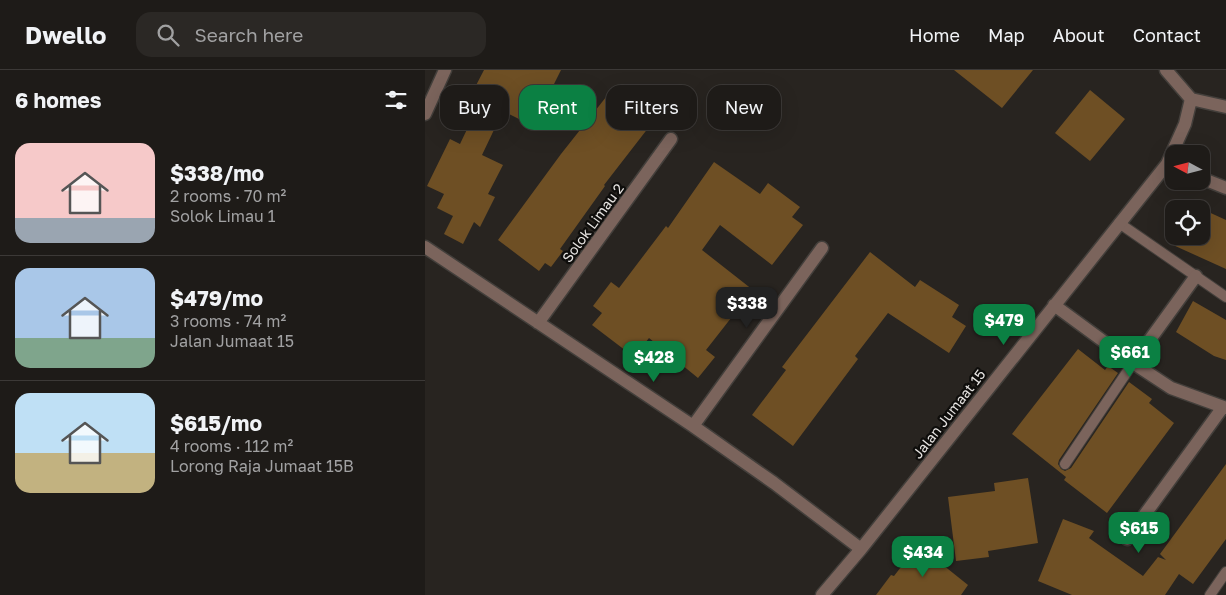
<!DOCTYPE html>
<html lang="en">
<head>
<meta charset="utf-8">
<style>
	:root { --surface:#1e1b18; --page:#2b2825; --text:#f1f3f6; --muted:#a1a1a2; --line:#3c3937; --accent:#0b8043 }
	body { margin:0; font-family:"Golos Text",sans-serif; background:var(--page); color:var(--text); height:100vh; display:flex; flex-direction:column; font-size:19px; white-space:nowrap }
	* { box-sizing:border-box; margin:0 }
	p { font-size:16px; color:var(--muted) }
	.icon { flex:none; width:28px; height:28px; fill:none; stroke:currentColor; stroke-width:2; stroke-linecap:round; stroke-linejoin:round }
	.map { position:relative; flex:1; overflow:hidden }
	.details { display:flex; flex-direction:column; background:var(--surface); width:425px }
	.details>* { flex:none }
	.guide { position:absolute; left:15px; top:15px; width:475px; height:45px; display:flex; gap:10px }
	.needle { width:32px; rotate:277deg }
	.fabs { position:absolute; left:740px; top:75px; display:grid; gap:10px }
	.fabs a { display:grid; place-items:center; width:45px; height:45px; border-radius:10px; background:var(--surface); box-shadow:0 5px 20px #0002,0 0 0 1px var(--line); font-size:25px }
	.price { position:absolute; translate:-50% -42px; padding:0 11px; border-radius:10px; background:var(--accent); color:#fff; font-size:16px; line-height:32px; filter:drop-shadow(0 1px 2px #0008) }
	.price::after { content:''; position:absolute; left:50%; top:30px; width:15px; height:11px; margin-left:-8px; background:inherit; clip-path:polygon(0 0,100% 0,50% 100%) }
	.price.selected { background:#222; color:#fff }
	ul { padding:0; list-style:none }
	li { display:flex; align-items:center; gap:15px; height:125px; padding:0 15px }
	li+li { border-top:1px solid var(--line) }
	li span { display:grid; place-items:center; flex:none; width:140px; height:100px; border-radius:15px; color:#555 }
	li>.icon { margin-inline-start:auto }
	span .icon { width:60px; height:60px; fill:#fffc; stroke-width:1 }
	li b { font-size:21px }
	h2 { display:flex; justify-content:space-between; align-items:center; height:60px; padding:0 15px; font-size:21px }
	.tag { padding:0 18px; border-radius:15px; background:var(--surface); box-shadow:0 5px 20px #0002,0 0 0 1px var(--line); font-size:18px; line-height:45px }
	.tag.selected { background:var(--accent); color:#fff }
	header { display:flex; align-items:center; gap:30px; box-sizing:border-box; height:70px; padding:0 25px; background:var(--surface); border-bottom:1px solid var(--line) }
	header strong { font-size:24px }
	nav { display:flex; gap:28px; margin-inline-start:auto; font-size:18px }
	.search { width:350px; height:45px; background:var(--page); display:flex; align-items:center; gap:12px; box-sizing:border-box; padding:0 18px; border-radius:15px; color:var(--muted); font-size:19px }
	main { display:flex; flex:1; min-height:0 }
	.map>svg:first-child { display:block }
	.building { fill:#6e4f24 }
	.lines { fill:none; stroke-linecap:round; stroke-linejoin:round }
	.lane-casing { stroke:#433f3b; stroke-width:12 }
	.street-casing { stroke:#433f3b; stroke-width:15 }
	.lane { stroke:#7b645c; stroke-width:10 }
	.street { stroke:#7b645c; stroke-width:12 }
	.labels { text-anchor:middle; stroke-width:4.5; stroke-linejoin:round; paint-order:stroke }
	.street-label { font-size:14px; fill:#e8e5e3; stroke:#0f0e0c }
</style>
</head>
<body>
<header>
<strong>Dwello</strong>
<div class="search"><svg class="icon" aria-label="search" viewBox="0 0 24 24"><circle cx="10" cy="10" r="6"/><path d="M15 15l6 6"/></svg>Search here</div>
<nav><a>Home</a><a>Map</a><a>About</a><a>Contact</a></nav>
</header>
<main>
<section class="details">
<h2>6 homes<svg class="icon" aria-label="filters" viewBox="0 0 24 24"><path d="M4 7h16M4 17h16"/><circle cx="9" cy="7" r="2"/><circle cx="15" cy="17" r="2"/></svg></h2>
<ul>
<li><span style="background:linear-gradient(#f6c9c9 75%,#9aa5b1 0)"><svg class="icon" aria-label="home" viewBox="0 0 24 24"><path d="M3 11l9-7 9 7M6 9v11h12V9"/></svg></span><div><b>$338/mo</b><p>2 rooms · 70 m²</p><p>Solok Limau 1</p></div></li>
<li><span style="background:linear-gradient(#a9c7e8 70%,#7fa58c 0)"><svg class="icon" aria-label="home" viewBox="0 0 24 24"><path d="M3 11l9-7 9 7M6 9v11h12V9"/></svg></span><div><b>$479/mo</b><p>3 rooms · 74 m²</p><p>Jalan Jumaat 15</p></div></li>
<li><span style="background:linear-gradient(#bfe0f5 60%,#c2b280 0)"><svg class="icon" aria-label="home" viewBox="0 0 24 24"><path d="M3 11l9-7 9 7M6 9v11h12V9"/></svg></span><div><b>$615/mo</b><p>4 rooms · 112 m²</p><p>Lorong Raja Jumaat 15B</p></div></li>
</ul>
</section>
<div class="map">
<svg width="801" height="525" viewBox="0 0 801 525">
	<rect width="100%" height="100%" fill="#282420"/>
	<path class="building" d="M59 0H136L108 56 78 41 57 85 78 95 63 124 70 127 55 157 49 152 38 174 19 164 28 146 12 138 19 124 2 116 25 69 35 74 56 30 46 25Z
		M529 0H608L577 38Z
		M665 20 700 49 665 91 630 63Z
		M185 22 209 41 218 30 234 44 179 115 180 116 135 179 138 181 126 197 120 193 114 201 73 170 136 84Z
		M289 92 335 124 343 113 375 137 367 147 378 155 347 195 295 155 277 180 328 220 281 280 290 287 273 308 224 268 209 287 167 255 177 243 168 236 186 212 194 218 241 156 243 158Z
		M766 134 801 150V199L748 175 752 166H776V139H764Z
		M445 182 490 217 495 210 534 235 527 247 541 256 524 283 463 243 430 286 433 289 368 376 327 345 361 300 357 297Z
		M768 231 801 250V290L789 286 751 262Z
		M653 279 680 300 683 296 693 303 634 390 633 394 636 399 640 401 646 398 704 312 727 329 724 333 749 353 682 443 639 410 641 407 587 364Z
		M801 394V469L768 514 754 504 740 525H647L613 511 638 449 669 461 664 468 718 506 733 487 741 490 735 484Z
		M603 408 613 473 563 481 564 487 531 491 523 427 570 421 569 413Z
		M493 475 543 515 536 525H451L466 505 469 506Z"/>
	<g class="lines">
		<g class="lane-casing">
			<path id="lane" d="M694 153 801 227
				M640 394 708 293
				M785 525 801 502"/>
		</g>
		<g class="street-casing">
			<path id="street" d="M741 0 766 29 801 37
				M0 44 20 0
				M776 108 801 118
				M0 177 268 356 349 413 436 479
				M629 235 708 293 746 318 801 338
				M113 253 246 69
				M708 293 771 206
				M268 356 397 178
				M702 469 798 337
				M397 525 436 479 742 94 760 54 766 29"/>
		</g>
		<use href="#lane" class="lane"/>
		<use href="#street" class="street"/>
	</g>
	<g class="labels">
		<g class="street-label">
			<text transform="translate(168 153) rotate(-54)" y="5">Solok Limau 2</text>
			<text transform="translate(524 344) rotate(-52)" y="5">Jalan Jumaat 15</text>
		</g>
	</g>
</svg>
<div class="fabs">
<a><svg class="needle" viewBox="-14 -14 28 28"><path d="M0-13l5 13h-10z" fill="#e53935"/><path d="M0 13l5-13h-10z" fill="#a1a1a2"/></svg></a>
<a><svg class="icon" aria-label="locate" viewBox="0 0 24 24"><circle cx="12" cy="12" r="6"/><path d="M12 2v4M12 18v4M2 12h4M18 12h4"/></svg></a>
</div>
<b class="price selected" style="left:322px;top:259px">$338</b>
<b class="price" style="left:579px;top:276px">$479</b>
<b class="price" style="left:705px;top:308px">$661</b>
<b class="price" style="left:229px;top:313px">$428</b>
<b class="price" style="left:714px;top:484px">$615</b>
<b class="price" style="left:498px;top:508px">$434</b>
<div class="guide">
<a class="tag">Buy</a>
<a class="tag selected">Rent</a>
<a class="tag">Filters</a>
<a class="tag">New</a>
</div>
</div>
</main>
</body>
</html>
